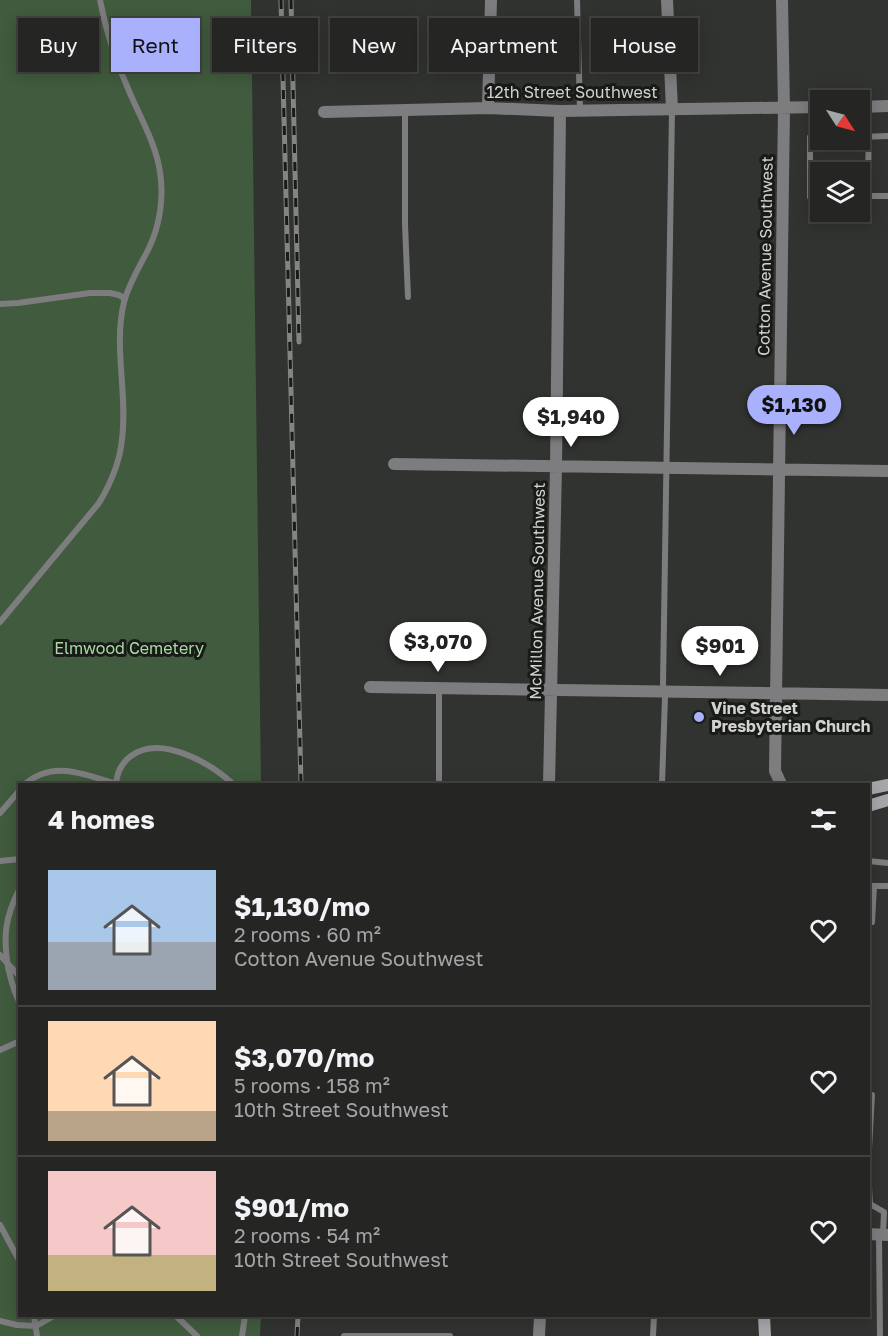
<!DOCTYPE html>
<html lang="en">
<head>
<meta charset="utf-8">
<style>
	:root { --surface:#252624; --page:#2d2e2c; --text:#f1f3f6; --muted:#a3a5a6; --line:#424341; --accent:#a9b0fc }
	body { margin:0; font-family:"Golos Text",sans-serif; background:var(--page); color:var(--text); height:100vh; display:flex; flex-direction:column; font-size:22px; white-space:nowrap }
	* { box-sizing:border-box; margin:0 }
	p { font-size:20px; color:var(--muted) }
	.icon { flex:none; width:33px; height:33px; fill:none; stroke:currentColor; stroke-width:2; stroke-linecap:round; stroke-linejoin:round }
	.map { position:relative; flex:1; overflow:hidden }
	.drawer { position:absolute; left:18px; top:783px; width:852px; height:534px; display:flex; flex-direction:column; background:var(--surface); border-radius:0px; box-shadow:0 3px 15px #0003,0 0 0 2px var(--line) }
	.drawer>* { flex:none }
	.banner { position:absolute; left:18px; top:18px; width:852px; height:54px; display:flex; gap:12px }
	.needle { width:39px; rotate:126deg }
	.buttons { position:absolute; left:810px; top:90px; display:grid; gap:12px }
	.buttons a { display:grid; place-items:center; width:60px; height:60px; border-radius:0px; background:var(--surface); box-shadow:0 3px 15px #0003,0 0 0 2px var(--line); font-size:30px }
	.price { position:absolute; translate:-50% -51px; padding:0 14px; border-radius:21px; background:#fff; color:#222; font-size:20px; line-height:39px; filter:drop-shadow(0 2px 3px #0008) }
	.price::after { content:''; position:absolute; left:50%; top:36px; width:18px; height:14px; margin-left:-9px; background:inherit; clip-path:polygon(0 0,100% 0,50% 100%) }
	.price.active { background:var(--accent); color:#111 }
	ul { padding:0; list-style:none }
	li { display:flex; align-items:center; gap:18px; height:150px; padding:0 30px }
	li+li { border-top:2px solid var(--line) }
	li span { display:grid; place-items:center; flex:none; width:168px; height:120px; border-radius:0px; color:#555 }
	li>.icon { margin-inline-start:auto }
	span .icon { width:72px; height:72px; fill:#fffc; stroke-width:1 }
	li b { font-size:26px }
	h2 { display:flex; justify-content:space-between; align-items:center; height:72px; padding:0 30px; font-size:26px }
	.chip { padding:0 21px; border-radius:0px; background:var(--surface); box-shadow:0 3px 15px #0003,0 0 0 2px var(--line); font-size:21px; line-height:54px }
	.chip.active { background:var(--accent); color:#111 }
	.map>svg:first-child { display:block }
	.green { fill:#405b3d }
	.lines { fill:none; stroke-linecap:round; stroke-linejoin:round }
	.lane { stroke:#7d7d7f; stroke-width:6 }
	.street { stroke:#7d7d7f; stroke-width:12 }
	.secondary { stroke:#a6a7aa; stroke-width:12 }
	.rail-casing { stroke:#848583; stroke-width:5 }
	.rail { stroke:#191b19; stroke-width:3; stroke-dasharray:9; stroke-linecap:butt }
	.poi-dot { fill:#a9b0fc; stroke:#191b19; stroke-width:2 }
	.labels { text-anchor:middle; stroke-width:6; stroke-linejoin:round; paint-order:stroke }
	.street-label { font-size:16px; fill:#d2d3d1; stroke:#191b19 }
	.park-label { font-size:16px; fill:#a9dba3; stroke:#191b19 }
	.poi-label { font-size:16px; font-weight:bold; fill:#d2d3d1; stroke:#191b19; text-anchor:start }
</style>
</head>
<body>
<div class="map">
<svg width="888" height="1336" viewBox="0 0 888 1336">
	<rect width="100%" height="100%" fill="#313330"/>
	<path class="green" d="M0 0H251L261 784H20V1316H261L260 1336H0Z"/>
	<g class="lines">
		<path class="lane" d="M577 0 580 110
			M405 109V224L408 297
			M820 137H810V197H820
			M860 137 888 136
			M860 196H888
			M868 196 869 107
			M0 304 18 303 90 293H110L119 295 125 299
			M0 622 99 503C111 483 120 462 122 439 128 394 113 347 124 302 129 283 140 266 149 248 160 225 164 197 160 172 156 144 140 117 129 91 116 62 106 32 100 0
			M25 784C53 760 85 774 116 784
			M116 784C117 773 121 763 131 756 161 734 210 763 233 784
			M439 784V689
			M662 784 665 697 663 685 672 110
			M0 813 20 790
			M0 861 20 859
			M868 861 888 863
			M868 886H888
			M20 888C5 917 3 936 8 967 11 980 13 991 20 1003
			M868 922H872L874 886
			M0 955 20 977
			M0 1050 20 1041
			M868 1167 872 1095
			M868 1170 870 1204 884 1212 883 1235
			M0 1225 20 1262
			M879 1235 880 1336
			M34 1316 37 1336
			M176 1316 197 1336
			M0 1321 17 1325 36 1326 54 1316
			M242 1336 245 1316
			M344 1336H450
			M653 1336 654 1316"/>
		<path class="street" d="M667 0 672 109
			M860 107 888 106
			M488 108 491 0
			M324 112 488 108 560 111 820 107
			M394 464 888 471
			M370 687 888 695
			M549 784 556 467 560 111
			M781 784 775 771 784 108 782 0
			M868 1234 888 1235
			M539 1336 540 1316"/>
		<path class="secondary" d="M868 789 888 785
			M868 806 888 800
			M764 1316 765 1336"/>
		<g class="rail-casing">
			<path id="rail" d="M281 0 301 784
				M291 0 299 342
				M297 1336 298 1316"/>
		</g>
		<use href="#rail" class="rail"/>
	</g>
	<circle class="poi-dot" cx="699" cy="717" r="6"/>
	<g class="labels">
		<g class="street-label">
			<text x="572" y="98">12th Street Southwest</text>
			<text transform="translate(765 256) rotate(-89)" y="6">Cotton Avenue Southwest</text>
			<text transform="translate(537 591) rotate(-89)" y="6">McMillon Avenue Southwest</text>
		</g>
		<g class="park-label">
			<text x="129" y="654">Elmwood Cemetery</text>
		</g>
		<g class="poi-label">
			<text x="711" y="714">Vine Street<tspan x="711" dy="18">Presbyterian Church</tspan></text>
		</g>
	</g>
</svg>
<div class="buttons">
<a><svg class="needle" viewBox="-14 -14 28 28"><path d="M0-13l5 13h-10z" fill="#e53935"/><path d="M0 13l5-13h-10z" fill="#a3a5a6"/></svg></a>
<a><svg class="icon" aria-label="layers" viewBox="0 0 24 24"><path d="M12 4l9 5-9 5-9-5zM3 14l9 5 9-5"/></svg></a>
</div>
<b class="price active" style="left:794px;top:436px">$1,130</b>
<b class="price" style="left:571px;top:448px">$1,940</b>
<b class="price" style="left:438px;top:673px">$3,070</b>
<b class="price" style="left:720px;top:677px">$901</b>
<div class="banner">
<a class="chip">Buy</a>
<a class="chip active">Rent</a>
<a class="chip">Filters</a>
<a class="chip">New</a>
<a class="chip">Apartment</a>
<a class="chip">House</a>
</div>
<section class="drawer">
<h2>4 homes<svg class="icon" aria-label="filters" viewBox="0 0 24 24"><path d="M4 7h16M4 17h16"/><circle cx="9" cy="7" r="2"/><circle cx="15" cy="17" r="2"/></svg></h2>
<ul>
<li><span style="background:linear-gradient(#a9c7e8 60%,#9aa5b1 0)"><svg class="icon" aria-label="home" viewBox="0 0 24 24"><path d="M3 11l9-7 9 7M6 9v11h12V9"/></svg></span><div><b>$1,130/mo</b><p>2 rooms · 60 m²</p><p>Cotton Avenue Southwest</p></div><svg class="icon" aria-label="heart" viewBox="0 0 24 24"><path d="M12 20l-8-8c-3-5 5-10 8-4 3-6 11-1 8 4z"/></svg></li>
<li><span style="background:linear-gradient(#ffd9b3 75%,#b9a48a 0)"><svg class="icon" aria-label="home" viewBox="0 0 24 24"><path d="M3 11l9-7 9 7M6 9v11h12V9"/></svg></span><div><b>$3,070/mo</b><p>5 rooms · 158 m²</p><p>10th Street Southwest</p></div><svg class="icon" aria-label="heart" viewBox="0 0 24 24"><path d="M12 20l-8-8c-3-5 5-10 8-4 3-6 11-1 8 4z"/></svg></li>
<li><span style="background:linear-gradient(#f6c9c9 70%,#c2b280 0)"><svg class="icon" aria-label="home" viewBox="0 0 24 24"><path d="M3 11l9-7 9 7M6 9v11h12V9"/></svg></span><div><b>$901/mo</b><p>2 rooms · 54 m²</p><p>10th Street Southwest</p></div><svg class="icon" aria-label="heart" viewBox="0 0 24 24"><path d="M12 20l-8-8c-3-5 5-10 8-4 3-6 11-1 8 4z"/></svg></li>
</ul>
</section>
</div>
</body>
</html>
